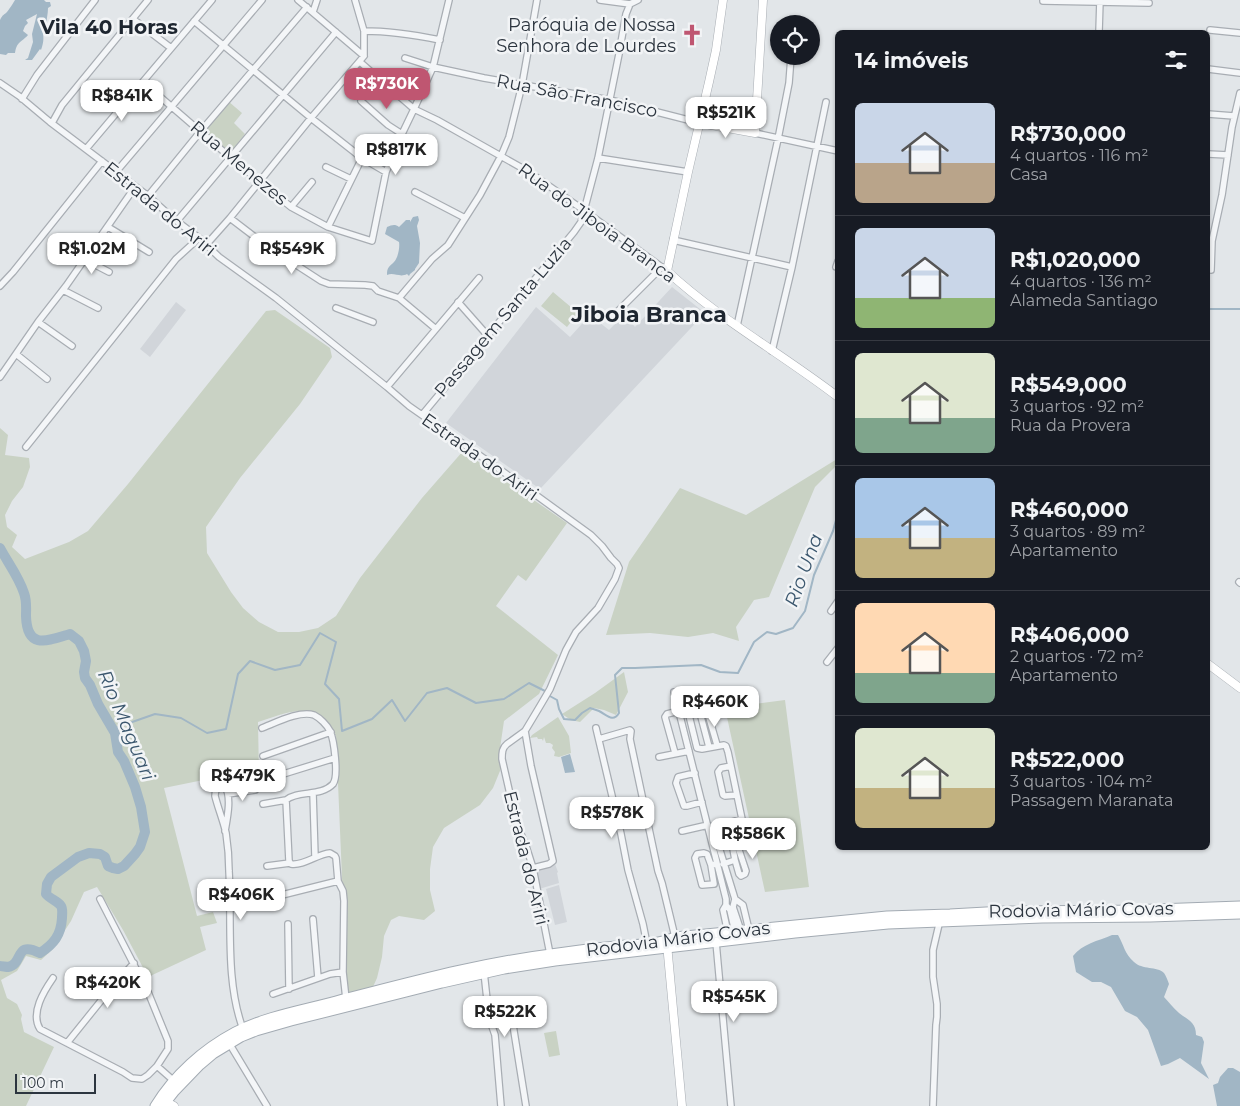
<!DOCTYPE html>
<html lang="pt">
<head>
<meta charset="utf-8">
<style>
	:root { --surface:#171b24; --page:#242831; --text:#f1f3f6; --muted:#9ea1a6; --line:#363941; --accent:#bf5671 }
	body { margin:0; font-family:Montserrat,sans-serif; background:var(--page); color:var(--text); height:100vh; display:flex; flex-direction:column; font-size:19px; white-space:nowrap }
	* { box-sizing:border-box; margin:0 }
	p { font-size:16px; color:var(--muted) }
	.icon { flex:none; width:28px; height:28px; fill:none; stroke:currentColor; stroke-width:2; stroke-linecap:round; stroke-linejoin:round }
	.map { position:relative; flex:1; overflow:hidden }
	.side { position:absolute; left:835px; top:30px; width:375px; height:820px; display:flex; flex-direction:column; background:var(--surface); border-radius:8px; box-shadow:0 1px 4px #0004 }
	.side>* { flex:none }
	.buttons { position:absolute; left:770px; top:15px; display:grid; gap:10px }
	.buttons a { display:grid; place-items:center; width:50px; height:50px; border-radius:50%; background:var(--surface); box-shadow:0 1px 4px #0004; font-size:25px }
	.scale { position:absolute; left:15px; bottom:12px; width:81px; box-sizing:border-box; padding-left:5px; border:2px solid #2c353f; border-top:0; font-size:14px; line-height:18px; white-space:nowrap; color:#2c353f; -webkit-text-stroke:4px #f2f4f6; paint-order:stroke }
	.price { position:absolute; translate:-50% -42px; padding:0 11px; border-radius:10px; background:#fff; color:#222; font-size:16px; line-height:32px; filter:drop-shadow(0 1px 2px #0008) }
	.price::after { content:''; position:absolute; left:50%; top:30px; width:15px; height:11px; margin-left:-8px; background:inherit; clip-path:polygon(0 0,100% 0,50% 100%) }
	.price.selected { background:var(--accent); color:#fff }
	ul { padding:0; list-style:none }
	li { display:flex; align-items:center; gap:15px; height:125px; padding:0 20px }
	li+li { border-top:1px solid var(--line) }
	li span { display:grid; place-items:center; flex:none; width:140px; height:100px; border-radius:8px; color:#555 }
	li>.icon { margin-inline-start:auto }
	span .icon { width:60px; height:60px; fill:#fffc; stroke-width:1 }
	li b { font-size:21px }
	h2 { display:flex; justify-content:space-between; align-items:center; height:60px; padding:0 20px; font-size:21px }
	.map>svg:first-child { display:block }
	.built { fill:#d1d5da }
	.green { fill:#c9d2c4 }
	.water { fill:#a1b6c5 }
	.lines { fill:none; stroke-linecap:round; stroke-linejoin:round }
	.stream { stroke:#a1b6c5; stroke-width:2 }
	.river { stroke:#a1b6c5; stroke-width:10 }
	.minor-casing { stroke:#a8adb3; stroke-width:8 }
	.secondary-casing { stroke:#a8adb3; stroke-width:9 }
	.primary-casing { stroke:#a3abb3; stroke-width:11 }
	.minor { stroke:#f4f6f8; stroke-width:5.5 }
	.secondary { stroke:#fff; stroke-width:8 }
	.primary { stroke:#fff; stroke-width:9 }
	.labels { text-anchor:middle; stroke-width:5; stroke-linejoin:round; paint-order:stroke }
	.poi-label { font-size:18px; fill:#2c353f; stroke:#f2f4f6; text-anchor:end }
	.street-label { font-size:18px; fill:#2c353f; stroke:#f2f4f6 }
	.water-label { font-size:19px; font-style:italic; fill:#3b576e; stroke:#f2f4f6 }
	.quarter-label { font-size:20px; font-weight:bold; fill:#1e2630; stroke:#f2f4f6 }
	.district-label { font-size:22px; font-weight:bold; fill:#1e2630; stroke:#f2f4f6 }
</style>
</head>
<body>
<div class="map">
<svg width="1240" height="1106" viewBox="0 0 1240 1106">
	<rect width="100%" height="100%" fill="#e2e6e9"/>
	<path class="built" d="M672 287 705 313 540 489 446 423 536 307 570 337 590 315 609 330 624 315 635 327Z
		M176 302 186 310 150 357 140 349Z
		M555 864 558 872 557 873 559 883 539 889 535 870Z
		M559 885 567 922 555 925 546 889Z"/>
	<path class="green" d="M228 101 242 113 234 123 245 134 230 153 203 132Z
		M553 292 578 313 567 327 541 306Z
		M275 310 330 348 332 357 300 404 240 478 206 527 207 553 231 592 243 608 259 622 278 632H299L318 628 336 616 360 578 422 498 463 451 567 523 526 581 518 575 496 606 558 655 539 694 504 721 499 755 502 766 493 788 480 805 444 828 433 847 430 869V890L435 911 424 920 399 916 391 920 384 936 382 957 377 978 372 989 347 995 336 736C332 731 329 724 324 720 303 703 281 715 258 722L259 775 218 777 164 788 197 916 213 912 217 923 200 927 206 950 148 977 123 930 97 887 84 892 71 921 52 950 41 960 26 956 17 971 1 980 7 998 17 1004 22 1015 21 1019 24 1032 54 1047 26 1106H0V428L8 435 5 455 29 458 30 467 23 487 12 501 5 515 7 527 17 535 12 547 25 559 69 542 88 531 128 484 266 311Z
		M837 459V465L815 487 769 597 754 600 736 627 739 641 713 633 688 637 650 633 606 635 629 562 680 488 746 515Z
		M624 672 628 692 616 715 604 710 594 708 580 722 571 720 562 714 595 693Z
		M785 700 809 887 765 892 725 708Z
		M558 717 569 736 571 753 559 757 554 756 555 752 552 748 553 745 550 743H546L544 737 543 741 542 739H538L537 737 530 738 532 735Z
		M556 1031 560 1055 549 1057 544 1033Z"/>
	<path class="water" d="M15 0H44L46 2H50L51 6 48 8C48 16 45 23 47 31L43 34C44 40 43 44 41 50L40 49 32 60H25L28 58 33 42 32 34 37 14 26 20 28 23 25 26 23 31 28 35C21 43 17 41 15 53H8L6 55 0 54V20C3 14 4 15 7 12 8 11 14 2 15 0Z
		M418 216 419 220 417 226 420 243 419 263 415 269V270L410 274 409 276 407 274C400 278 394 272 387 275 387 267 389 267 394 262 398 258 400 247 399 242L385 234 387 227C392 225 395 224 399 227L406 220H410V222L413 217Z
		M570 754 575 772 565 773 561 757Z
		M1112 935H1118C1124 945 1124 953 1134 962 1142 970 1157 966 1164 973 1166 976 1168 981 1169 984L1164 997C1169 1002 1173 1008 1179 1013 1188 1020 1196 1022 1196 1035L1202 1037 1204 1042 1201 1063 1209 1079 1180 1058 1168 1064 1161 1066 1148 1030 1137 1017 1125 1011 1111 987 1101 982H1092L1076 972 1073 956C1082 944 1098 941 1112 935Z
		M1228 1068H1233L1240 1072V1106H1217L1213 1085 1218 1083 1220 1077Z"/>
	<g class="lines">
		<path class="stream" d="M1208 309H1240
			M115 733 118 727 155 714 181 718 207 733 226 729 238 674 250 661 275 670 300 665 320 633 336 642 325 684 339 699 342 731 372 719 392 700 405 721 427 693 447 688 476 703 504 699 529 683 545 691 548 695 557 700 559 709 564 719 575 720 582 713 590 708C593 709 597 710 599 711 607 715 613 723 619 713L615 675 622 668H635L701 665 720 672 738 673 754 642 767 632 776 634 793 628 805 611 814 575 833 531 836 520 838 518"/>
		<path class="river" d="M0 548C8 563 19 577 24 593 27 601 26 608 26 616 27 650 47 641 70 634L79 641 84 651 86 661 84 672 85 678 90 685 98 704 115 733 118 752 124 761 135 787 141 807 145 832 140 847 135 854 124 866 118 869 113 868 108 866 105 857 100 854 89 853 78 857 51 877 47 884 46 894C50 899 58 901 61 906 63 909 62 914 62 918 61 935 54 944 40 953 14 940 24 964 8 967 7 967 1 966 0 966"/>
		<g class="minor-casing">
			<path id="minor" d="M298 0 364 56
				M600 0 630 4 638 0
				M1043 1 1149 3
				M313 12 317 0
				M133 19 171 48
				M194 21 311 118 362 158 386 172
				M1210 30 1240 33
				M364 31C390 31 415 35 440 40
				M1099 32 1100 0
				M405 58 433 67 484 78 610 100 700 123
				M360 62 414 109 437 120 529 172 582 209 667 271
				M1208 69 1240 73
				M143 82 231 158 291 207 328 227 372 241 386 172 402 134 414 109 433 67 449 0
				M0 83 19 96 50 122 148 196 174 219 199 238 219 257 276 298 387 387 409 406 529 490 591 535 602 546 611 558 617 564 619 568 615 579 598 608 576 632 566 650 550 689 540 706 525 731 507 744C502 748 502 753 502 759L517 825 525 843 533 868 550 954
				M22 99 37 75 95 0
				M361 101 388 125 402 134
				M1208 114 1234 116
				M52 123 62 105 148 0
				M755 133 838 151
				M86 149 212 0
				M1208 154 1228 155
				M598 158 688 172
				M326 167 351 179
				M116 172 262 0
				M415 192 465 218
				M148 196 200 132 307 7
				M291 207 312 182
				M230 218 264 244 321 281 329 284 365 285 373 286 378 291 399 298 436 329
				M177 221 336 32
				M108 227 149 252
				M328 227 362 158
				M673 240 792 267
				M206 245 230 218 311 118 364 56V31L355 0
				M84 259 109 272
				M836 267 838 261
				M1211 270 1212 241 1222 195 1232 127 1240 93
				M0 286 13 272 102 161
				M63 290 98 308
				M399 298 432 259 448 245 480 195 501 156 509 137 522 85 537 0
				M458 302 488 336
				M336 308 373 322
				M614 315 662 267
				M38 322 72 346
				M737 326 778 139 789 83 791 57
				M772 351 792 267 826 102
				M16 354 47 379
				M0 377 38 322 66 286 135 187
				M387 387 479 278
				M422 415 574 232 581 222 584 211 598 158 619 54 626 14 630 4
				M26 447 176 259 199 238
				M1239 582 1240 583
				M831 611 838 601
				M827 662 838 648
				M674 692 726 899V905L723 910 728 933
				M685 699 697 748 702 749 724 745 726 746 728 752 742 819 717 826 715 829V834L735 899 733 907 741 931
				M700 713 709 747
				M689 715 705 712 708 714 717 745
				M262 728C275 723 300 710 314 715 320 718 327 725 330 731 334 740 339 776 333 784 321 797 298 790 286 800L289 861 291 864C304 866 317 854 330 853L335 856 336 858 338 881 270 898
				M596 728 621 834 628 870 643 924 647 944
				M525 731 531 766 553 861 549 864 533 868
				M599 739 630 730 631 731 630 739 658 871 662 883 675 937
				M675 753 665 717 667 714 679 711
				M263 756 331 732
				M659 757 689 751
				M731 766 721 768 718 772 723 795 725 796 737 795
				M695 773 678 777 676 783 684 806H687L702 802
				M264 780 335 758
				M313 793 315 857
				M228 794 255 790
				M263 804 286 800
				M225 831C227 819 232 797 225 787L221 786C217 788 215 790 215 796 218 808 223 820 226 833 228 846 229 859 229 871 232 922 225 981 243 1029
				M682 831 708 825
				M723 864 735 860 739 874 741 876 745 874 746 871 738 847 733 848V849L735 860
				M711 865 714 884 702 885 695 858 697 854 704 853 707 854 711 865 717 864
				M267 866 290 863
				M338 881 343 891 344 901 343 972 346 999
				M100 899 148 992 168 1041V1049L157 1066
				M735 899 743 905 749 930
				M726 905 730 910 735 932
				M313 919 318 978
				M288 924 289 989
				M716 942 731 1106
				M484 972 489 1018 495 1035 501 1106
				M53 978C44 991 30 1013 40 1029L123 1072 132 1078 142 1079 148 1075 157 1066 174 1081
				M273 994 330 974 343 972
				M492 1025 511 1021 513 1025 526 1106
				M67 1043 108 992 134 963
				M229 1043 267 1106
				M933 1106 936 1025 937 1017V1004L933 977V950L940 920"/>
		</g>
		<g class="secondary-casing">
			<path id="secondary" d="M723 0 716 50 709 82 688 172 667 271C719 319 782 354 838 397
				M700 123 755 133 763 0
				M1208 664 1240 688
				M667 944 682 1106
				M161 1099 174 1106"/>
		</g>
		<g class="primary-casing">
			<path id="primary" d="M155 1106C174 1075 203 1049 235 1032 266 1016 303 1010 336 1001 407 983 478 963 551 954 576 950 601 947 626 945 643 944 659 944 675 937L887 916 950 914 1004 911 1128 910 1240 906
				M163 1106 174 1092 200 1065 213 1054 241 1037 256 1031 291 1021 442 983 504 969 555 961 795 933 888 924 1042 918 1150 917 1240 914"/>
		</g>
		<use href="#minor" class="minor"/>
		<use href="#secondary" class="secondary"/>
		<use href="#primary" class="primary"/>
	</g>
	<defs>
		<g id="church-bare" transform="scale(1.725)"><path d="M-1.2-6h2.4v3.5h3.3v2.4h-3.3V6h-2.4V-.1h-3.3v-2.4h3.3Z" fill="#bf5671" stroke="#f2f4f6" stroke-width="2.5" paint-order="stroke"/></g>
	</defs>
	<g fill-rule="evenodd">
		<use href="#church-bare" x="692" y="35"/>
	</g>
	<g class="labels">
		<g class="poi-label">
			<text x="676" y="31">Paróquia de Nossa<tspan x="676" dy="21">Senhora de Lourdes</tspan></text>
		</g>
		<g class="street-label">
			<text transform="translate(577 96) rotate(11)" y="6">Rua São Francisco</text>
			<text transform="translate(239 163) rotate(40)" y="6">Rua Menezes</text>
			<text transform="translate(160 209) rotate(39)" y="6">Estrada do Ariri</text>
			<text transform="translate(597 223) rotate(36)" y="6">Rua do Jiboia Branca</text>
			<text transform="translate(503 317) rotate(-50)" y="6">Passagem Santa Luzia</text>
			<text transform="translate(480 457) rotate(35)" y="6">Estrada do Ariri</text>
			<text transform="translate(526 858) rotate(76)" y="6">Estrada do Ariri</text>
			<text transform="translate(1081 910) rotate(-1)" y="6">Rodovia Mário Covas</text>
			<text transform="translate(678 939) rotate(-7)" y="6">Rodovia Mário Covas</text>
		</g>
		<g class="water-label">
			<text transform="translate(803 570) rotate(-70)" y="7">Rio Una</text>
			<text transform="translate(127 725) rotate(67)" y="7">Rio Maguari</text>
		</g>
		<g class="quarter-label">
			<text x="109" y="34">Vila 40 Horas</text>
		</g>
		<g class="district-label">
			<text x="649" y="322">Jiboia Branca</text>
		</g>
	</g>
</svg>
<div class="buttons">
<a><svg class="icon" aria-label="locate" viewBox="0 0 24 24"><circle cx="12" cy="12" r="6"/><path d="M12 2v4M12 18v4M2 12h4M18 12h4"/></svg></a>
</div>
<div class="scale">100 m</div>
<b class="price selected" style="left:387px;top:110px">R$730K</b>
<b class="price" style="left:122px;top:122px">R$841K</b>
<b class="price" style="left:726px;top:139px">R$521K</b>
<b class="price" style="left:396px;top:176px">R$817K</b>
<b class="price" style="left:92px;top:275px">R$1.02M</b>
<b class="price" style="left:292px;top:275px">R$549K</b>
<b class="price" style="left:715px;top:728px">R$460K</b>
<b class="price" style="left:243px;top:802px">R$479K</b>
<b class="price" style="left:612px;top:839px">R$578K</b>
<b class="price" style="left:753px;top:860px">R$586K</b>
<b class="price" style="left:241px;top:921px">R$406K</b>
<b class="price" style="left:108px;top:1009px">R$420K</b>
<b class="price" style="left:734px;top:1023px">R$545K</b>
<b class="price" style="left:505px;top:1038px">R$522K</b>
<section class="side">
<h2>14 imóveis<svg class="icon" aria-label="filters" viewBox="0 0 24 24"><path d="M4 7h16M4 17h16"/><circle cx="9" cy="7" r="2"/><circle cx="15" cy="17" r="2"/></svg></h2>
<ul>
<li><span style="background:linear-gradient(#c9d6e8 60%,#b9a48a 0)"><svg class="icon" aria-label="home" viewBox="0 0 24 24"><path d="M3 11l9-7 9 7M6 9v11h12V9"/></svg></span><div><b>R$730,000</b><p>4 quartos · 116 m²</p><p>Casa</p></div></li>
<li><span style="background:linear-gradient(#c9d6e8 70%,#8fb573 0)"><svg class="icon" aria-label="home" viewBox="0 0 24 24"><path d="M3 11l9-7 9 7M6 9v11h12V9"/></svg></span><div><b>R$1,020,000</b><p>4 quartos · 136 m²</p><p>Alameda Santiago</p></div></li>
<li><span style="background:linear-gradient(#dfe7d0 65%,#7fa58c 0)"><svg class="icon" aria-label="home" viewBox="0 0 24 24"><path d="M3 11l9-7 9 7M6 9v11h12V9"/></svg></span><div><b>R$549,000</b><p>3 quartos · 92 m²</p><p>Rua da Provera</p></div></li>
<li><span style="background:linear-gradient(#a9c7e8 60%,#c2b280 0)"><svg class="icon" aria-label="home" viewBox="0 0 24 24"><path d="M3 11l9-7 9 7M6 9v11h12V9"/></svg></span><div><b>R$460,000</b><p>3 quartos · 89 m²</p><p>Apartamento</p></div></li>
<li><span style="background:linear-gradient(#ffd9b3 70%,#7fa58c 0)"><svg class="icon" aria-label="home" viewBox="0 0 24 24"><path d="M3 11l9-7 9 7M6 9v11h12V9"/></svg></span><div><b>R$406,000</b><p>2 quartos · 72 m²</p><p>Apartamento</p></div></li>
<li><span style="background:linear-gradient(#dfe7d0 60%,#c2b280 0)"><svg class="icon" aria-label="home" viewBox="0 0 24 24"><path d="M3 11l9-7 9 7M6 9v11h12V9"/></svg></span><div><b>R$522,000</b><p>3 quartos · 104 m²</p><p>Passagem Maranata</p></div></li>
</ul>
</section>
</div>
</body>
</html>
